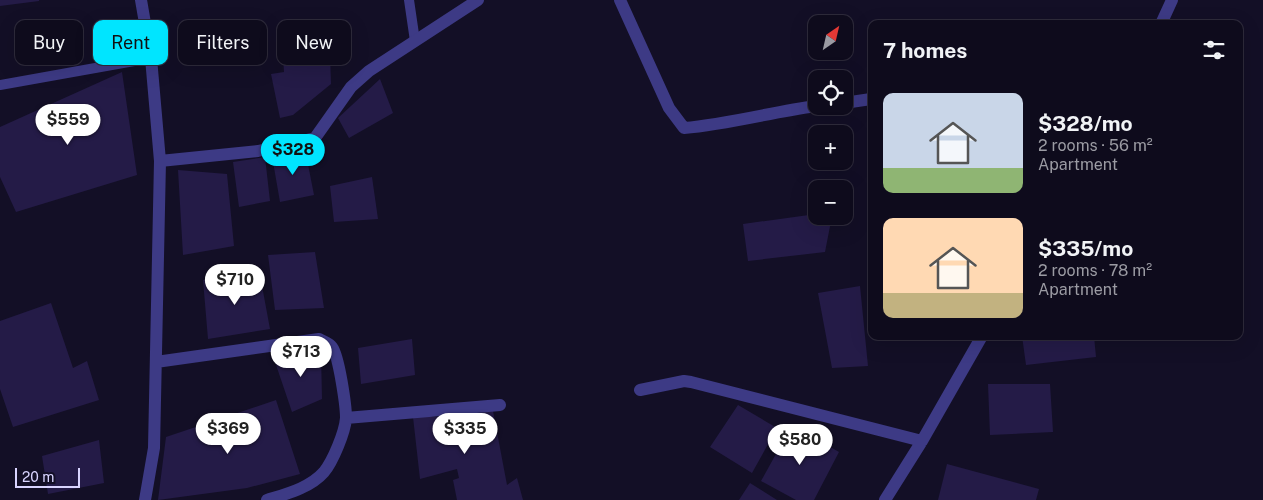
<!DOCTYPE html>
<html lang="en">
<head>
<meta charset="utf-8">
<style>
	:root { --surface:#0e0b1c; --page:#1c1929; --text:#f1f3f6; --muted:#9b9ba3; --line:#2e2b3b; --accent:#00e5ff }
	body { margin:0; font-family:"Public Sans",sans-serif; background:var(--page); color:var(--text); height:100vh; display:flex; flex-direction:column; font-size:19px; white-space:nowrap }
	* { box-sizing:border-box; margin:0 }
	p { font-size:16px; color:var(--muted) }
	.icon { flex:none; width:28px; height:28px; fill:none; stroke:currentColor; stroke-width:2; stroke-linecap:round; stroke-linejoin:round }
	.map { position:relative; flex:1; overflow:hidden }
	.sheet { position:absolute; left:868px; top:20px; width:375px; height:320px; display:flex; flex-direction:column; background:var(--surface); border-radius:10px; box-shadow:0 5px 20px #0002,0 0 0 1px var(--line) }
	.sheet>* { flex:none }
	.banner { position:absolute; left:15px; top:20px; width:475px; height:45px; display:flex; gap:10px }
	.needle { width:32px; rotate:34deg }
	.controls { position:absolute; left:808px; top:15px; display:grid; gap:10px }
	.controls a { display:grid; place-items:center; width:45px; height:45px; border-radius:10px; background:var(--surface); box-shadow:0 5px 20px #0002,0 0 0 1px var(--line); font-size:25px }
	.scale { position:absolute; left:15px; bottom:12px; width:65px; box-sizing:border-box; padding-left:5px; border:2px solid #d9d4ff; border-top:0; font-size:14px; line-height:18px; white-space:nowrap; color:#d9d4ff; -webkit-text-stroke:4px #130f26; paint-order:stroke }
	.price { position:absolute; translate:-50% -42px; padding:0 11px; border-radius:18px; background:#fff; color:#222; font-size:16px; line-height:32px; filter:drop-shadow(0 1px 2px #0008) }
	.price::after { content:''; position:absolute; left:50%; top:30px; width:15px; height:11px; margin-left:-8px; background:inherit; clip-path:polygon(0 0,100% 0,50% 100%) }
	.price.on { background:var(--accent); color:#111 }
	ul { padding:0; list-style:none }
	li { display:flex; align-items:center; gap:15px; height:125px; padding:0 15px }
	li span { display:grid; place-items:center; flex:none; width:140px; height:100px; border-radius:10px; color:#555 }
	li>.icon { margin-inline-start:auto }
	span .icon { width:60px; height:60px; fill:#fffc; stroke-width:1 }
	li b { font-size:21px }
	h2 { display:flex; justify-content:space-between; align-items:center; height:60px; padding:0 15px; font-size:21px }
	.pill { padding:0 18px; border-radius:10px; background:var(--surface); box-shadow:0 5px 20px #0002,0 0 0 1px var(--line); font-size:18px; line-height:45px }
	.pill.on { background:var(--accent); color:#111 }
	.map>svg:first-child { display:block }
	.building { fill:#241b47 }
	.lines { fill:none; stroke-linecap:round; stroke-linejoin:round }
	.lane { stroke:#3d3a85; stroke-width:10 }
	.street { stroke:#3d3a85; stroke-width:12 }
</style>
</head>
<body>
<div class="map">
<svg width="1263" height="500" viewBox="0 0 1263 500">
	<rect width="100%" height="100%" fill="#130f26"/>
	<path class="building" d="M0 0H39V1L0 6Z
		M329 24 331 84 293 115 280 118 271 74 284 72 281 25Z
		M122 72 137 175 16 212 0 177V127Z
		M380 79 393 113 349 138 338 118Z
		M305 149 314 195 280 202 272 156Z
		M265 157 270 201 239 207 233 162Z
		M178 170 227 174 234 246 183 255Z
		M372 177 378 219 334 222 330 186Z
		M816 214V216H832L825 252 748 261 743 224Z
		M315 252 324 308 275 310 268 255Z
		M260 275 270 329 208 339 203 280Z
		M860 286 868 366 832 368 818 293Z
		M51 303 73 368 87 361 99 400 13 427 0 389V321Z
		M1022 336H1094L1096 357 1026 365Z
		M412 339 415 375 361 384 358 348Z
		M321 353 322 399 292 412 273 356Z
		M988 384H1050L1053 432 990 435Z
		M276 400 300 474 247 488 158 500 166 437Z
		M738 405 777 428 752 473 710 447Z
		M493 411 507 485 517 478 523 500H457L453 480 459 478 457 469 420 479 413 417H447Z
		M792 425 839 452 814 500H796L761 481Z
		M99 440 104 483 48 494 42 456Z
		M947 464 1039 489 1036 500H938Z
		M750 483 777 500H739Z"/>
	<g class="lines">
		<path class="lane" d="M409 0 415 41
			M0 85 151 58"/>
		<path class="street" d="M141 0 151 58 160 161 154 448 145 500
			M620 0 669 108 684 128C729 124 772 112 816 106
			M1161 24 1172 0
			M844 103 871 99
			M160 161 258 151 315 138 351 87 369 71 478 0
			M156 362 319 339C324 342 329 343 332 347 339 356 346 406 346 418 345 432 333 461 324 472 310 488 286 494 267 500
			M640 390 684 381 691 382 922 441
			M346 418 500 405
			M885 500 922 441 982 336"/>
	</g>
</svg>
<div class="controls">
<a><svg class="needle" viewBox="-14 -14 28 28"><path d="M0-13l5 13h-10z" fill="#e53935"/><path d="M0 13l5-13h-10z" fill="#9b9ba3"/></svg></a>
<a><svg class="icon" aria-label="locate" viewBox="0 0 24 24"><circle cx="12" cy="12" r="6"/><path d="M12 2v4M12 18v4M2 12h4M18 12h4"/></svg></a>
<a>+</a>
<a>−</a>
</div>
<div class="scale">20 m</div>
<b class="price" style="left:68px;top:146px">$559</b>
<b class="price on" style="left:293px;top:176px">$328</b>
<b class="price" style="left:235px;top:306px">$710</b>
<b class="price" style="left:301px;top:378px">$713</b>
<b class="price" style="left:228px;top:455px">$369</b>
<b class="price" style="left:465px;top:455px">$335</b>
<b class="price" style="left:800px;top:466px">$580</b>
<div class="banner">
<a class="pill">Buy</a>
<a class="pill on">Rent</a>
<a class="pill">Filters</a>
<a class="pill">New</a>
</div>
<section class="sheet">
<h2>7 homes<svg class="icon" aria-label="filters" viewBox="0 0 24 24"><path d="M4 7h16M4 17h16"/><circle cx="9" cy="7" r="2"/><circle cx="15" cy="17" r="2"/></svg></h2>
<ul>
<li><span style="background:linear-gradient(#c9d6e8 75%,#8fb573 0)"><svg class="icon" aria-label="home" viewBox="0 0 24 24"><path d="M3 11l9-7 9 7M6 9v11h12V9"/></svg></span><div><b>$328/mo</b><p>2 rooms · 56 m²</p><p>Apartment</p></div></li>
<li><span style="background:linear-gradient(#ffd9b3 75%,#c2b280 0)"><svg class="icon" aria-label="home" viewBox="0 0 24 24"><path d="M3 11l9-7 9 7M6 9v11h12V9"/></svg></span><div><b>$335/mo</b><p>2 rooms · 78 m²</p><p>Apartment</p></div></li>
</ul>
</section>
</div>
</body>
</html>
